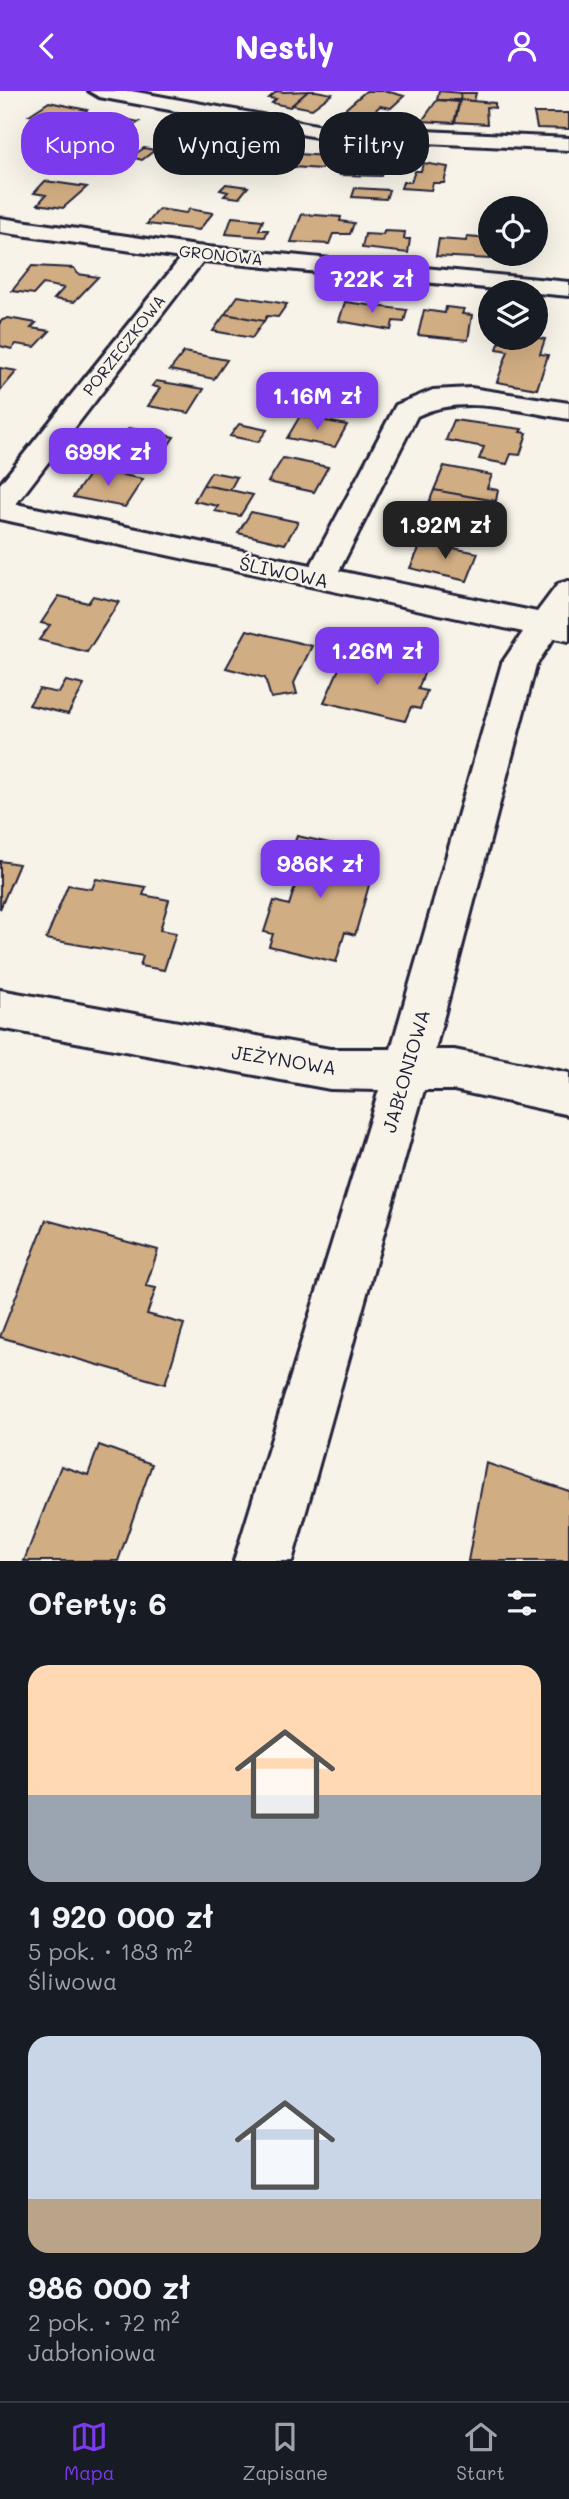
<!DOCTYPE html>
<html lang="pl">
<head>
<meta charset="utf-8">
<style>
	:root { --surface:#171b24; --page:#20242c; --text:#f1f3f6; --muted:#9ea1a6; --line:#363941; --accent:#7c3aed }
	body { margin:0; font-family:Mali,sans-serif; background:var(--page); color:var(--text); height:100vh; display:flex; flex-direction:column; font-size:26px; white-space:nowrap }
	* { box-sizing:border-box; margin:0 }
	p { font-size:23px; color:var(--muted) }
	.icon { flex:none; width:38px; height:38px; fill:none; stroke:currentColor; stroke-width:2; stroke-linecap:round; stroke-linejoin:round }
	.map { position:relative; height:1470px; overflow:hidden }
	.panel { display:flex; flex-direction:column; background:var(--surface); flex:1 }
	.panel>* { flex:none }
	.guide { position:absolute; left:21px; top:21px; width:528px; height:63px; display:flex; gap:14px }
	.buttons { position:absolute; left:478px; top:105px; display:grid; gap:14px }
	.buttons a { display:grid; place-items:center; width:70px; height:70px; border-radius:50%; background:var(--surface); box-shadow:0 7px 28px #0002; font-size:35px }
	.price { position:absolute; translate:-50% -60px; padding:0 16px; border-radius:14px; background:var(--accent); color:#fff; font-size:23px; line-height:46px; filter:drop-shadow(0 2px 4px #0008) }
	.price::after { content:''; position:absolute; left:50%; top:42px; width:21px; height:16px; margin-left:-10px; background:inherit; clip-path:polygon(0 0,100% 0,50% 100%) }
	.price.current { background:#222; color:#fff }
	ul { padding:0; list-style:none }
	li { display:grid; align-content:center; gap:14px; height:371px; padding:0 28px }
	li span { display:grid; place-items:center; height:217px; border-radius:21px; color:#555 }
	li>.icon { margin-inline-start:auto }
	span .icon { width:126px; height:126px; fill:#fffc; stroke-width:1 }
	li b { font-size:30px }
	h2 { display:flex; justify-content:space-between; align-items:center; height:84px; padding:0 28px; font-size:30px }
	.tag { padding:0 24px; border-radius:28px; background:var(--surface); box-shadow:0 7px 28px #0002; font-size:24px; line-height:63px }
	.tag.current { background:var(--accent); color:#fff }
	header { display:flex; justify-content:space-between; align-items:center; height:91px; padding:0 28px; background:var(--accent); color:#fff; font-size:32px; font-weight:800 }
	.dock { display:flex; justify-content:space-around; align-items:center; height:98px; border-top:2px solid var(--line); background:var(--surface); font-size:19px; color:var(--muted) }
	.dock a { display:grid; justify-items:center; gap:4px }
	.dock .current { color:var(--accent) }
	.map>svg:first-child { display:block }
	.building { fill:#d1ad83; stroke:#22223b; stroke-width:2 }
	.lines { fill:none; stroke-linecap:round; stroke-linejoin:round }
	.street-casing { stroke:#22223b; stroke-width:6 }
	.street { fill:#f7f3e8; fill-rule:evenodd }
	.labels { text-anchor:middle; stroke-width:5; stroke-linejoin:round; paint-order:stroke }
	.far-street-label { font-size:16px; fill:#22223b; stroke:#f7f3e8 }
	.street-label { font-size:19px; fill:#22223b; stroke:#f7f3e8 }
</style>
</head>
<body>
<header><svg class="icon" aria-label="back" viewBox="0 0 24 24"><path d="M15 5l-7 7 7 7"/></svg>Nestly<svg class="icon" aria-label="person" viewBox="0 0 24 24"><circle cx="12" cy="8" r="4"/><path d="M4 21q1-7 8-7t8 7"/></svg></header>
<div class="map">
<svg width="569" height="1470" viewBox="0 0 569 1470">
	<rect width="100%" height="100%" fill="#f7f3e8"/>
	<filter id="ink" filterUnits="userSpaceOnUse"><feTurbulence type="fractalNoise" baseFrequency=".0143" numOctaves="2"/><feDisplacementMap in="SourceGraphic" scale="14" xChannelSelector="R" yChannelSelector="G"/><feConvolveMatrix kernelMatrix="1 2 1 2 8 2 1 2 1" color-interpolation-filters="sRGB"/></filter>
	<g filter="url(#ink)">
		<path class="building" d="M277 0 284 1 308 0 290 16 272 12 276 8 269 7Z
			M308 0H316L332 3 312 18 292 14Z
			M366 0H386L404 5 391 17 380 15 370 24 344 19Z
			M439 0 461 2 460 9H437Z
			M461 2H476L474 10 460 9Z
			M437 9 459 11 454 32 422 30Z
			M460 9 495 12V17L486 16 487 33 455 31Z
			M49 11 87 19 67 33 29 24Z
			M534 22H569V38L537 37Z
			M110 25 139 31 124 41 95 35Z
			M187 35 220 42 206 53 172 46Z
			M247 46 269 51 254 64 232 59Z
			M112 50 130 54 109 69 91 65Z
			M54 56 91 65 109 69 91 82 35 68Z
			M144 57 155 59 142 69 131 66Z
			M358 60 370 61 369 65 388 67 381 85 340 84 348 65H355Z
			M298 63 326 65 321 78 293 76Z
			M423 72 448 76 444 92H433L431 99 401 97 403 91H411L415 80H421Z
			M45 90 87 96 63 117 38 113 46 104 34 102Z
			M226 93 248 96 239 107 224 105 228 101 220 99Z
			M355 97 389 99 386 108 352 106Z
			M159 118 186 122 189 118 213 122 199 139 147 133Z
			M302 123 341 126 340 130 354 132 350 143H333L329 153 291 151Z
			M232 126 263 129 259 139H268L265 146 226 143Z
			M384 140 405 141 404 148H410L408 162 362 157 365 143 383 144Z
			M467 146 490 148V168L436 165 439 148 466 150Z
			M32 175 74 177 78 183 98 186 74 211 54 208 64 197 43 193 34 203 12 200Z
			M238 205 287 213 278 226 267 225 264 230 225 223Z
			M345 211 407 219 404 231 393 230 391 239 339 230Z
			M446 216 464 218 462 223 472 224 468 249 418 244 424 219 445 222Z
			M225 223 264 230 252 247 213 240Z
			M8 227 36 232 31 237 50 240 35 256 16 253 12 258 0 255V230Z
			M536 240 540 241 538 247 545 248 540 263 548 264 537 298 497 291 508 260 497 258 501 247H536Z
			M184 261 227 269 214 288 170 279Z
			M0 277 17 280 0 300Z
			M328 283 370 290 360 310 352 308 347 318 312 312Z
			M156 290 204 298 189 322 148 315 160 297 152 295Z
			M300 325 347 334 335 356 287 347Z
			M454 329 522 338 520 341 527 342 520 364 511 363 507 373 479 368 484 356 446 349Z
			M239 333 267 339 258 351 230 345Z
			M129 337 174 346 158 370 111 360Z
			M283 367 328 376 314 401 268 391Z
			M444 375 492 384 487 397 498 399 496 410 434 399Z
			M93 378 143 388 125 416 73 406Z
			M211 381 237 386 230 399 203 394Z
			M203 394 230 399 253 404 240 425 215 420 218 415 194 410Z
			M434 399 496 410 492 420 481 418 474 439 422 430Z
			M251 421 298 431 285 453 238 442Z
			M422 451 478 462 467 490 410 477Z
			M59 505 88 512 93 505 119 511 87 561 39 549 50 534 41 532Z
			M247 539 312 555 294 592 297 603 271 607 265 587 226 577Z
			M346 562 425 580 418 598 427 600 420 618 411 616 405 630 324 611Z
			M66 590 84 594 68 623 29 614 39 598 59 602Z
			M297 745 362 759 355 783 371 787 355 844 345 841 336 871 269 855 273 843 264 841 274 810 289 814 301 777 286 774Z
			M0 770 19 773 0 818Z
			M96 788 146 796 143 804 169 809 160 839 176 842 164 879 140 875 143 865 46 848 68 794 92 798Z
			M46 1129 158 1159 146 1195 156 1197 147 1223 184 1233 165 1293 0 1246Z
			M99 1354 152 1373 118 1470H24L61 1375 88 1384Z
			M486 1372 569 1400V1470H468Z"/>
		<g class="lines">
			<g class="street-casing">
				<path id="street" d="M89 0H131L322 35 569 47V59L322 47 99 6Z
					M0 127 197 155 569 191V205L203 170 16 413 311 474 396 314 433 299 471 297 569 312V328C519 321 464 302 417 325L339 480 537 521 558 493 569 490V550L554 547 536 574 435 959H454L569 982V1024L454 999H424L292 1470H234L379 999 330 998 0 937V899L330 958H391L502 572 523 541 0 428V393L181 167 0 141Z"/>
			</g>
			<use href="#street" class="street"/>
		</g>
	</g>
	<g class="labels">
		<g class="far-street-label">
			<text transform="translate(221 164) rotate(6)" y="6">GRONOWA</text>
			<text transform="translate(124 254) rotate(-52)" y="6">PORZECZKOWA</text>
		</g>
		<g class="street-label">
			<text transform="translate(284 481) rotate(12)" y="7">ŚLIWOWA</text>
			<text transform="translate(284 969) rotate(9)" y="7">JEŻYNOWA</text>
			<text transform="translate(406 980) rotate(-74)" y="7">JABŁONIOWA</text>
		</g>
	</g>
</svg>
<div class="buttons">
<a><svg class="icon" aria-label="locate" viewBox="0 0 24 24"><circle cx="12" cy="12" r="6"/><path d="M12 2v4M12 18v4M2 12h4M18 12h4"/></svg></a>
<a><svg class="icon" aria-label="layers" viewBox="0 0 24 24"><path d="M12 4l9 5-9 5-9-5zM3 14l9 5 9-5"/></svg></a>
</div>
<b class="price" style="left:372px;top:224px">722K zł</b>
<b class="price" style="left:317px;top:341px">1.16M zł</b>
<b class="price" style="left:108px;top:397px">699K zł</b>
<b class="price current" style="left:445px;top:470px">1.92M zł</b>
<b class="price" style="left:377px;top:596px">1.26M zł</b>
<b class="price" style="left:320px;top:809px">986K zł</b>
<div class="guide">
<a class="tag current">Kupno</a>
<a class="tag">Wynajem</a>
<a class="tag">Filtry</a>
</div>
</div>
<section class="panel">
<h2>Oferty: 6<svg class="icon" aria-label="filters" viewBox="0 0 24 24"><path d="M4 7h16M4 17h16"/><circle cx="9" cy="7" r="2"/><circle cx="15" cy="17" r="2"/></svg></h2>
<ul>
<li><span style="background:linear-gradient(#ffd9b3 60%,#9aa5b1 0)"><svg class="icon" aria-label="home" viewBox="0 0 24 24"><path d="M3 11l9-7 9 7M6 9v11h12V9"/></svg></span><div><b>1 920 000 zł</b><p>5 pok. · 183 m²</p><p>Śliwowa</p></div></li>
<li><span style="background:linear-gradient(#c9d6e8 75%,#b9a48a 0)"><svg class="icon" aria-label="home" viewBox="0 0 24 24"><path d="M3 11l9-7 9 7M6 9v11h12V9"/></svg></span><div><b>986 000 zł</b><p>2 pok. · 72 m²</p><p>Jabłoniowa</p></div></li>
</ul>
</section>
<nav class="dock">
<a class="current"><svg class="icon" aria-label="map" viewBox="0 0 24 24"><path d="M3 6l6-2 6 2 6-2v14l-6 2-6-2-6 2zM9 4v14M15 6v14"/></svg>Mapa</a>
<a><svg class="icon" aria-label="saved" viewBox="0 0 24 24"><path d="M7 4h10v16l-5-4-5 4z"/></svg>Zapisane</a>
<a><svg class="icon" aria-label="home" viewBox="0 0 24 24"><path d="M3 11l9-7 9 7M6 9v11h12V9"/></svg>Start</a>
</nav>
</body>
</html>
